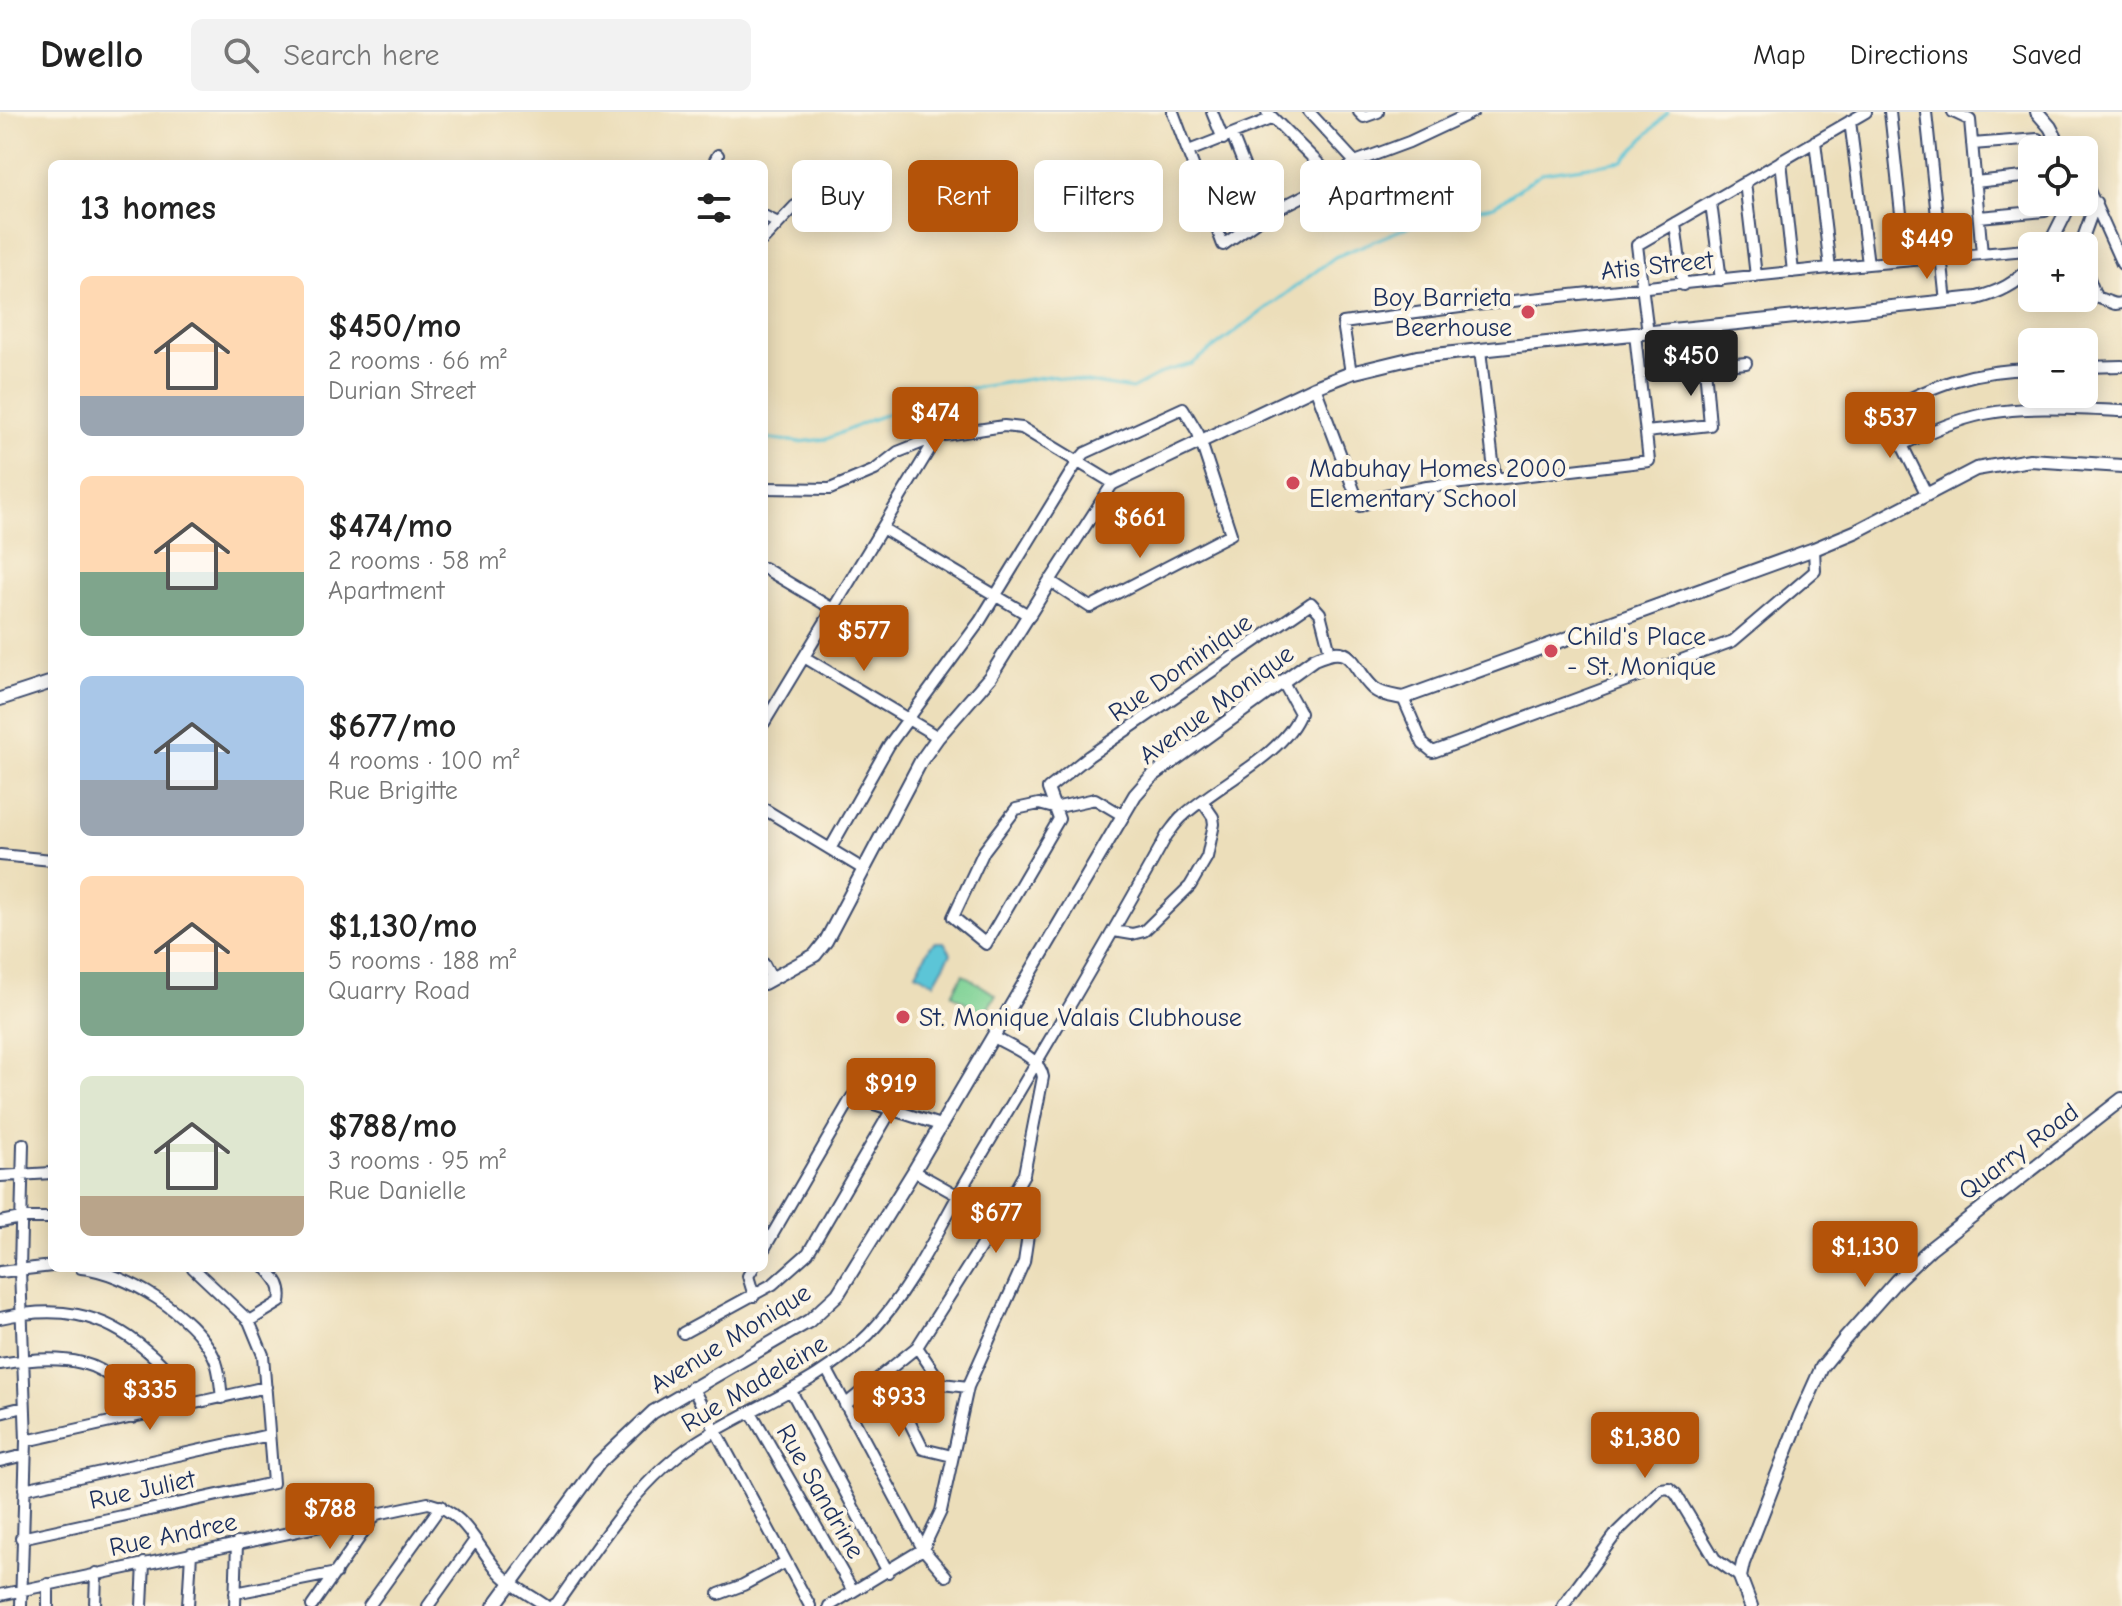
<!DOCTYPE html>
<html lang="en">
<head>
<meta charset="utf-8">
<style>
	:root { --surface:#fff; --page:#f2f2f2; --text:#222; --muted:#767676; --line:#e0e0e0; --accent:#b45309 }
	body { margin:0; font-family:"Comic Neue",sans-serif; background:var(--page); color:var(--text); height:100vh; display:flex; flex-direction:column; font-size:30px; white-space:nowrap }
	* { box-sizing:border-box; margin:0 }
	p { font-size:26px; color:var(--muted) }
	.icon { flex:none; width:44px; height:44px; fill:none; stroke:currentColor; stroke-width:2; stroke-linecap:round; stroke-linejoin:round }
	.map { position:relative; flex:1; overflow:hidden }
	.panel { position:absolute; left:48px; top:48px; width:720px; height:1112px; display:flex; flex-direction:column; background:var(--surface); border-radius:12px; box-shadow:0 4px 20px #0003 }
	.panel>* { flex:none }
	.hud { position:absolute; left:792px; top:48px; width:760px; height:72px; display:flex; gap:16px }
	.tools { position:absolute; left:2018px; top:24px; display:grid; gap:16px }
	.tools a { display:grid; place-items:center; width:80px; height:80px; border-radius:12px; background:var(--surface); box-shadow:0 4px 20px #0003; font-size:40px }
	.price { position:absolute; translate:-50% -68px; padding:0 18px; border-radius:8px; background:var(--accent); color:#fff; font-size:26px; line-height:52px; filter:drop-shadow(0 2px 4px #0008) }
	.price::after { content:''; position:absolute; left:50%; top:48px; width:24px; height:18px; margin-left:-12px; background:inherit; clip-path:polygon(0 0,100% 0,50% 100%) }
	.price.selected { background:#222; color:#fff }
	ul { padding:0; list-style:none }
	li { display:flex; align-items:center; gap:24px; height:200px; padding:0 32px }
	li span { display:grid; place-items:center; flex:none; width:224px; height:160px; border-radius:12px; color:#555 }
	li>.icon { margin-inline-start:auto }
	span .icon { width:96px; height:96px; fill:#fffc; stroke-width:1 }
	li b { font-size:34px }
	h2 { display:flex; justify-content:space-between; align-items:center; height:96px; padding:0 32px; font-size:34px }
	.chip { padding:0 28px; border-radius:12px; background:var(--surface); box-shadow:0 4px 20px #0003; font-size:28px; line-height:72px }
	.chip.selected { background:var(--accent); color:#fff }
	header { display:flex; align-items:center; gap:48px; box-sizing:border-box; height:112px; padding:0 40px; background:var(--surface); border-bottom:2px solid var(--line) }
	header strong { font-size:38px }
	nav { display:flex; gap:44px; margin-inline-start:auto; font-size:28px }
	.search { width:560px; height:72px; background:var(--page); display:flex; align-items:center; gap:20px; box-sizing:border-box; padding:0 28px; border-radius:12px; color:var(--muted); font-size:30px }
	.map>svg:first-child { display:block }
	.green { fill:#7ed295; stroke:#4c807a; stroke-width:2 }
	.water { fill:#5bc5d7; stroke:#3b7a9a; stroke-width:2 }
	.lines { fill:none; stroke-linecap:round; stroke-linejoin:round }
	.stream { stroke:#5bc5d7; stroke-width:3 }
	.minor-casing { stroke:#3a496c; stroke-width:14 }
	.tertiary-casing { stroke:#3a496c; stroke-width:16 }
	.minor { stroke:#fff; stroke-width:10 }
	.tertiary { stroke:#fff; stroke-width:12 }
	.poi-dot { fill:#d1495b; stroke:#fcf5e5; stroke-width:3 }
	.labels { text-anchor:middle; stroke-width:8; stroke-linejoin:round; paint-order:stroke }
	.street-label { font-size:26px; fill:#1b2f5e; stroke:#fcf5e5 }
	.poi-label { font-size:26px; fill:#1b2f5e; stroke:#fcf5e5; text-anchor:start }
</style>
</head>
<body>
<header>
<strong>Dwello</strong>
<div class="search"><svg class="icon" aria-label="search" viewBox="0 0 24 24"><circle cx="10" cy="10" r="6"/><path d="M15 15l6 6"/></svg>Search here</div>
<nav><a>Map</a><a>Directions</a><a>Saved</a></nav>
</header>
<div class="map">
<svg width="2122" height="1494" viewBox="0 0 2122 1494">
	<rect width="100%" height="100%" fill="#fcf5e5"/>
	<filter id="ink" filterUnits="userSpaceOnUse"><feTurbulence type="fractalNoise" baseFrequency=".0125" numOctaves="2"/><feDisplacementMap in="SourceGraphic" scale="16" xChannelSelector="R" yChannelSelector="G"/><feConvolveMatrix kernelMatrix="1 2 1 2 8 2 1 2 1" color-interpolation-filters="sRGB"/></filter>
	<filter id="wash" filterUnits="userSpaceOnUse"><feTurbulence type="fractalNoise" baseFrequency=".006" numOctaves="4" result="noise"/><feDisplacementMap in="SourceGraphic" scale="32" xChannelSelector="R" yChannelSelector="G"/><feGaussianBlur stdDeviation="1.8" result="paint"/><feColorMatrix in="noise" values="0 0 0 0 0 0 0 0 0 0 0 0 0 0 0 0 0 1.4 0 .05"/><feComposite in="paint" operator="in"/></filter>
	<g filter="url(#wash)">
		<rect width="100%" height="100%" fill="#ecdeba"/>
		<path class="green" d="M963 862 996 883 984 902 952 882Z"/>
		<path class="water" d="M936 830H944L951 841 934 871 916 861 931 833Z"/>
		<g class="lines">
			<path class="stream" d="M764 326 799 330 827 327 870 308 953 279 1049 264 1132 277 1166 259 1192 252 1335 145 1437 103 1494 94 1542 61 1623 49 1668 0"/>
		</g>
	</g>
	<g filter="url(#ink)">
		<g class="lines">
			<g class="minor-casing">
				<path id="minor" d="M1173 0 1223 133 1264 104 1335 68 1355 50 1409 30 1473 0
					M1212 0 1223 27
					M1267 0 1335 68
					M1309 0 1355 50
					M1359 0 1364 5 1378 0
					M1890 0 1906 148
					M1926 0 1946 190
					M1953 0 1970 8 1982 142
					M1850 9 1868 152
					M1232 23 1264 104
					M1815 29 1830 156
					M1972 32 2038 27
					M1189 39 1273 6
					M1781 49 1793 160
					M713 52 718 43
					M2084 67 2122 152
					M1745 70 1756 164
					M1975 70 2032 64
					M1711 91 1721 168
					M764 104 778 111
					M1979 105 2045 99
					M1675 111 1683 173
					M764 127 795 94
					M2080 134 2096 90
					M2084 153 2096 185 2115 192 2122 191
					M1648 221 1637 133 1866 0
					M1480 238 1495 367
					M2084 255 2122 254
					M1351 261 1343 211 1475 193 1868 152 2026 138
					M1639 262 1746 251
					M1315 275 1360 394 1385 383 1427 375 1649 349 1635 222
					M1646 320 1710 313 1705 255
					M1902 333C1928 320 1955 308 1984 302 2029 293 2077 297 2122 299
					M764 376 830 377 875 358 898 340 938 324 1004 314 1022 316 1113 371 1050 469 1090 495 1231 422 1198 321 1183 296 1085 341 1078 349 980 509 889 633 830 737
					M1926 381 1885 299C1936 272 1973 258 2032 257
					M882 416 1030 504
					M764 456 833 497
					M804 545 938 625
					M1403 586 1423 632 1433 640 1733 529 1815 459 1814 437
					M764 611 937 325
					M764 697 863 757
					M1122 703 1095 687 1054 696 1039 692 1016 697 984 739 953 805 986 832 1059 707 1048 677 1089 644 1311 491 1320 501 1330 540
					M0 743 52 748
					M1114 819 1132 822 1144 819 1190 774 1207 745 1214 712 1213 705 1202 689
					M764 852 772 867
					M0 1064 52 1061
					M0 1110 21 1106H52
					M764 1137 852 985 940 1013
					M81 1156C126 1160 193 1203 213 1243 220 1256 220 1272 222 1286
					M753 1156 748 1164 754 1184
					M0 1160 52 1154
					M0 1206C56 1194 101 1199 146 1238 155 1246 166 1254 170 1266 174 1275 174 1287 176 1297
					M249 1209 280 1190C283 1174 276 1167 266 1156
					M683 1221 773 1172 808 1141 892 997
					M917 1235 942 1272 968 1275
					M0 1252C53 1243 120 1240 133 1306
					M827 1258 923 1437 946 1464
					M885 1261 923 1337 952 1344
					M692 1275 810 1494
					M791 1279 888 1460
					M845 1293 917 1235 999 1106 1024 1062 1043 965C1040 945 1010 935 994 925
					M751 1300 853 1479
					M0 1301 24 1295
					M26 1329 266 1275
					M0 1349 25 1343
					M24 1377 269 1323
					M21 1426 273 1371 263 1243 249 1209 193 1156
					M235 1481 336 1461
					M719 1482 743 1473 786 1450
					M0 1483 428 1391C466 1400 475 1432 499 1460 511 1474 531 1483 546 1494
					M21 1494 26 1329 20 1157 23 1032
					M48 1494V1472
					M95 1494 96 1461
					M142 1494 144 1451
					M188 1494 191 1441
					M235 1494 237 1431
					M312 1494 376 1402
					M369 1494 441 1394
					M428 1494 475 1428
					M552 1494 557 1491C598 1434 636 1370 695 1331 752 1294 820 1272 869 1222 912 1177 938 1117 969 1064 1036 951 1104 838 1167 723 1172 717 1177 709 1183 704 1215 674 1285 642 1300 601L1283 570
					M829 1494 923 1437 941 1399 968 1275 1024 1150 1028 1123 914 1059
					M1563 1494 1618 1419 1661 1377 1669 1376 1676 1382 1715 1447 1740 1465"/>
			</g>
			<g class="tertiary-casing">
				<path id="tertiary" d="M2037 0 2050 15 2062 38
					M2049 134 2066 100 2067 90
					M1113 371 1315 275 1351 261 1417 245 1480 238 1977 186C2000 180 2015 172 2032 155
					M0 587 52 570
					M764 871 815 843 826 829 921 649 938 625 990 565 1050 469
					M494 1494 599 1351 653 1300 809 1209 838 1182 914 1059 1135 683 1151 665 1314 547C1355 529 1349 553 1373 576 1381 583 1393 584 1403 586L1814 437 1857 419 1976 357 2030 348 2122 354
					M1751 1494 1740 1465 1743 1451 1800 1304 1822 1255 1844 1228 1897 1168 1931 1136 2122 987"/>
			</g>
			<use href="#minor" class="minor"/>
			<use href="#tertiary" class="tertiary"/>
		</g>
	</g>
	<g class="poi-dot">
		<circle cx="1528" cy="200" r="8"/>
		<circle cx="1293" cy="371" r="8"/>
		<circle cx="1551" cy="539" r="8"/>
		<circle cx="903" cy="905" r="8"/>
	</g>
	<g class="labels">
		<g class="street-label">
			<text transform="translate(1657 153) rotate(-6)" y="9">Atis Street</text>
			<text transform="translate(1180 555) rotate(-35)" y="9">Rue Dominique</text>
			<text transform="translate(1216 592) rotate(-36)" y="9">Avenue Monique</text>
			<text transform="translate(2018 1039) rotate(-37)" y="9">Quarry Road</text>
			<text transform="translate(730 1226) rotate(-32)" y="9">Avenue Monique</text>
			<text transform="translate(754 1271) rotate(-31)" y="9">Rue Madeleine</text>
			<text transform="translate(142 1377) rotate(-12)" y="9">Rue Juliet</text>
			<text transform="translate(821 1379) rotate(60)" y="9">Rue Sandrine</text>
			<text transform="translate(173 1422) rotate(-12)" y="9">Rue Andree</text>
		</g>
		<g class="poi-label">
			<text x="1512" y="194" text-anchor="end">Boy Barrieta<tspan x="1512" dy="30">Beerhouse</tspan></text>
			<text x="1309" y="365">Mabuhay Homes 2000<tspan x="1309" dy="30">Elementary School</tspan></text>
			<text x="1567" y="533">Child's Place<tspan x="1567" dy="30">- St. Monique</tspan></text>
			<text x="919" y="914">St. Monique Valais Clubhouse</text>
		</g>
	</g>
</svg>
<div class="tools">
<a><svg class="icon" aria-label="locate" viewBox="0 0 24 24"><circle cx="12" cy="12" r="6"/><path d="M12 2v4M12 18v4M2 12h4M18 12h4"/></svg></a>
<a>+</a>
<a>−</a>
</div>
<b class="price" style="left:1927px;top:169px">$449</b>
<b class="price selected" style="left:1691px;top:286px">$450</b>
<b class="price" style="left:935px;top:343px">$474</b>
<b class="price" style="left:1890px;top:348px">$537</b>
<b class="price" style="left:1140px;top:448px">$661</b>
<b class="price" style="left:864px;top:561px">$577</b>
<b class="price" style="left:891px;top:1014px">$919</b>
<b class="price" style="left:996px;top:1143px">$677</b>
<b class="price" style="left:1865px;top:1177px">$1,130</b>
<b class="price" style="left:150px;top:1320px">$335</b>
<b class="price" style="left:899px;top:1327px">$933</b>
<b class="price" style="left:1645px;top:1368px">$1,380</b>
<b class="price" style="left:330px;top:1439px">$788</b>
<div class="hud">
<a class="chip">Buy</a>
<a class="chip selected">Rent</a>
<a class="chip">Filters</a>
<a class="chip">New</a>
<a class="chip">Apartment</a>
</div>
<section class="panel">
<h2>13 homes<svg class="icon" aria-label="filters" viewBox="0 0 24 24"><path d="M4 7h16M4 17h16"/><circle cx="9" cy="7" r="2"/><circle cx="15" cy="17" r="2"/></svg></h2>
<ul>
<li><span style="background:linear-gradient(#ffd9b3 75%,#9aa5b1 0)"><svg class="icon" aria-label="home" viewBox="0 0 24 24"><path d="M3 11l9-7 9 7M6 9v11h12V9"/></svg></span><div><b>$450/mo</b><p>2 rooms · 66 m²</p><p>Durian Street</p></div></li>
<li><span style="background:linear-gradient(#ffd9b3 60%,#7fa58c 0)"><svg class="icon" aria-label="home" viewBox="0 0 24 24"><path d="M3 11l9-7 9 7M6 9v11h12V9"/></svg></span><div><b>$474/mo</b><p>2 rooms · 58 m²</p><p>Apartment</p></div></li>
<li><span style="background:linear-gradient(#a9c7e8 65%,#9aa5b1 0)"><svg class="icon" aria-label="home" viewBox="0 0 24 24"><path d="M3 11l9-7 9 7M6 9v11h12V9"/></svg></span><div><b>$677/mo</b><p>4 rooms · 100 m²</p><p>Rue Brigitte</p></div></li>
<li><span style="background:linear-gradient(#ffd9b3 60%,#7fa58c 0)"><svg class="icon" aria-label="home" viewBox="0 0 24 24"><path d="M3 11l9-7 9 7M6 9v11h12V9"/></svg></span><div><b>$1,130/mo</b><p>5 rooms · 188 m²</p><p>Quarry Road</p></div></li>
<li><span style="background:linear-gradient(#dfe7d0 75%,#b9a48a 0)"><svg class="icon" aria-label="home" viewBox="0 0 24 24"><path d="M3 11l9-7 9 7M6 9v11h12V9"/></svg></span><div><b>$788/mo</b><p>3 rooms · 95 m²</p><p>Rue Danielle</p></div></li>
</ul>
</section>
</div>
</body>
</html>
